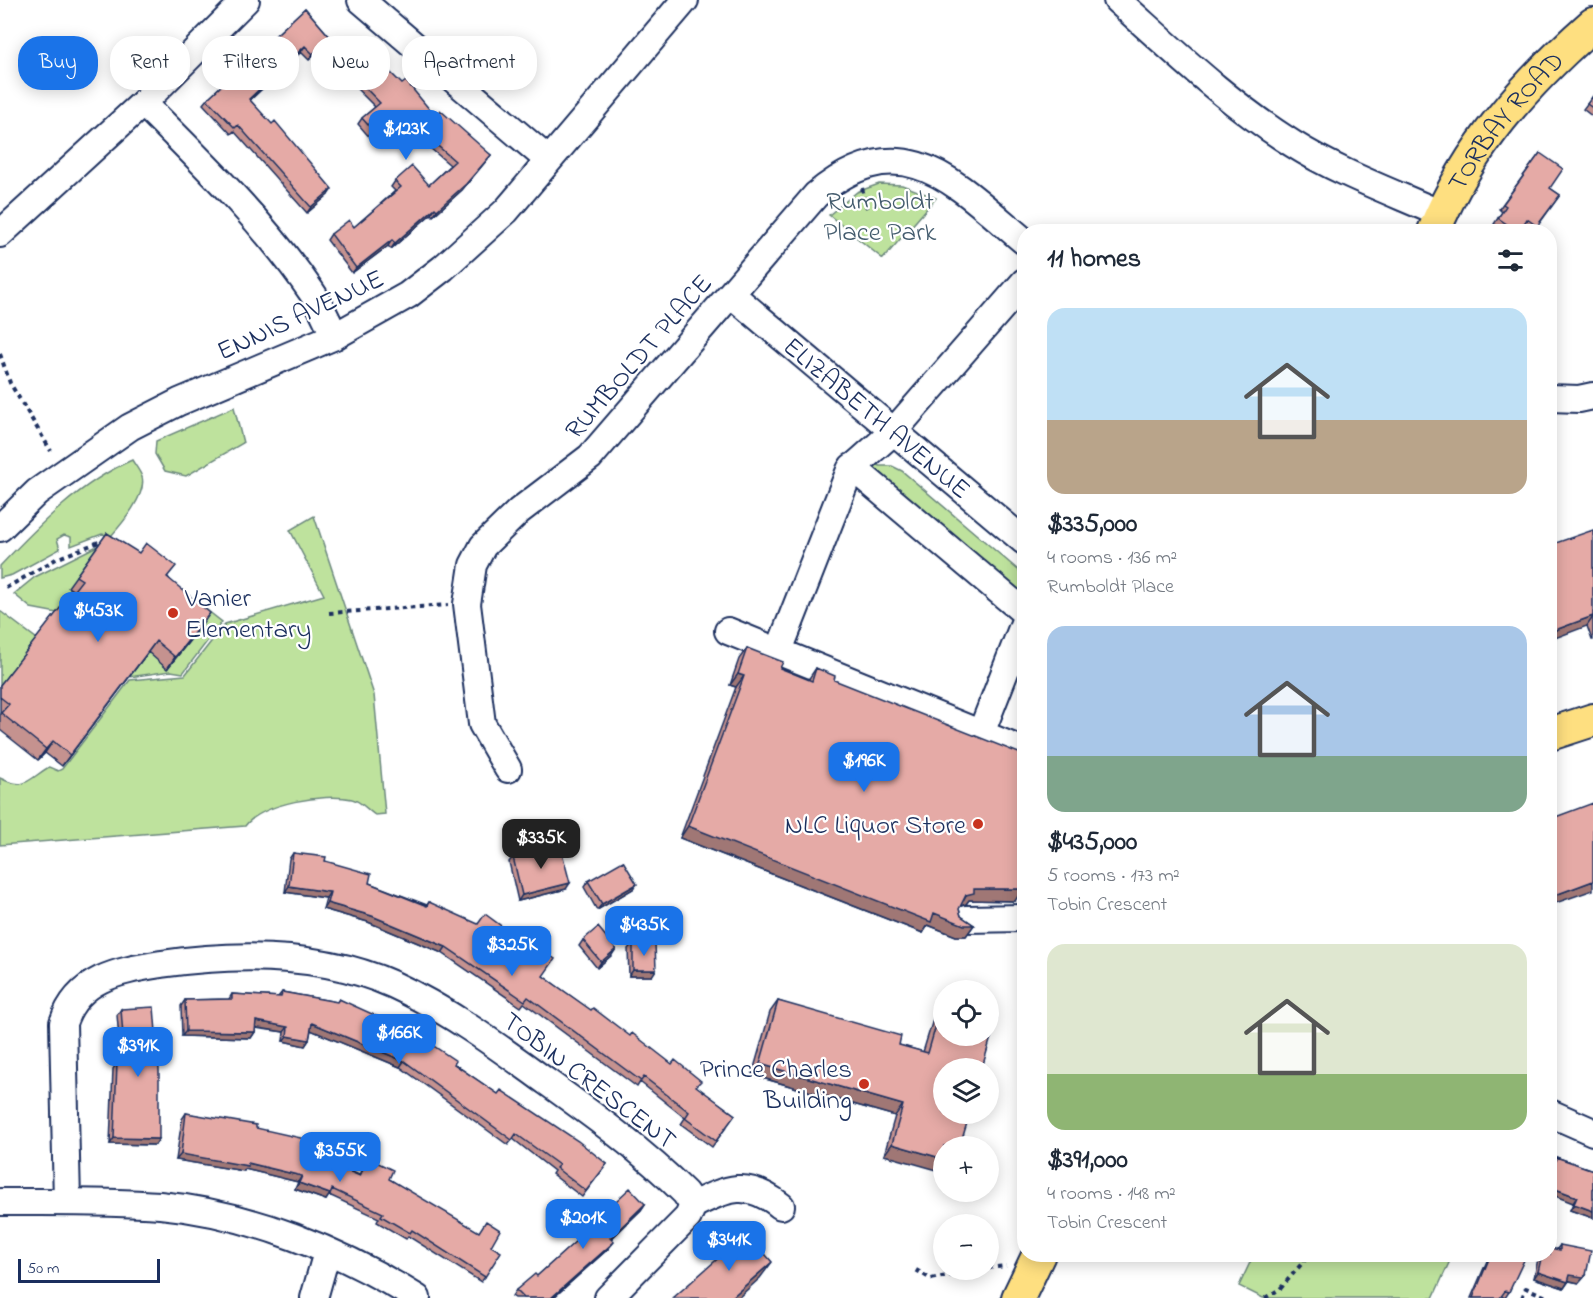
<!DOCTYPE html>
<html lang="en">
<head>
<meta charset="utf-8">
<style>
	:root { --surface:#fff; --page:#f6f6f7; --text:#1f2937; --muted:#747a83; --accent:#1a73e8 }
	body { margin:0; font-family:"Indie Flower",sans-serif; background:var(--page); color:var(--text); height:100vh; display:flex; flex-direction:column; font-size:22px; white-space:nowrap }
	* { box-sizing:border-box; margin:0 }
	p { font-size:20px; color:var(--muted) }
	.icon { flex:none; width:33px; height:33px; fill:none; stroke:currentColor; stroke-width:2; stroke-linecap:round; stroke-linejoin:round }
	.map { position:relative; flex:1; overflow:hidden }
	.sheet { position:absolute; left:1017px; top:224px; width:540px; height:1038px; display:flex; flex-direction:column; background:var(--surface); border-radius:24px; box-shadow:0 3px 15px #0003 }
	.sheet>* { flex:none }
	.hud { position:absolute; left:18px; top:36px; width:570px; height:54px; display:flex; gap:12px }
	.controls { position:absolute; left:933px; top:980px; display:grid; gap:12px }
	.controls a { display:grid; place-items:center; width:66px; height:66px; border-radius:50%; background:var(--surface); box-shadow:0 3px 15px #0003; font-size:30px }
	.scale { position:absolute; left:18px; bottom:15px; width:142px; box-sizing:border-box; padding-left:6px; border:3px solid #1b2f5e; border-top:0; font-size:16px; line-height:21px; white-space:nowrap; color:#1b2f5e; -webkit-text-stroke:4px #fff; paint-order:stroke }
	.price { position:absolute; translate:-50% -51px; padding:0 14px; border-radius:12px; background:var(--accent); color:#fff; font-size:20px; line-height:39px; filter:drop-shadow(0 2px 3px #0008) }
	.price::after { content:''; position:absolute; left:50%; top:36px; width:18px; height:14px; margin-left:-9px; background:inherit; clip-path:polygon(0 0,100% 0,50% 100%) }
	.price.selected { background:#222; color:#fff }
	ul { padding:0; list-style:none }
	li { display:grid; align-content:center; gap:12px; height:318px; padding:0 30px }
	li span { display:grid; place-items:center; height:186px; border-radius:18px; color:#555 }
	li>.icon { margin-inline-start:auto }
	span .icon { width:108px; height:108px; fill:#fffc; stroke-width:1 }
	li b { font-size:26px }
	h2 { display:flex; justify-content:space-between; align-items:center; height:72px; padding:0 30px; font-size:26px }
	.pill { padding:0 21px; border-radius:24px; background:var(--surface); box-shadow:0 3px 15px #0003; font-size:21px; line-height:54px }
	.pill.selected { background:var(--accent); color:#fff }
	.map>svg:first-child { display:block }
	.green { fill:#bee29d; stroke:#6c887e; stroke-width:1.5 }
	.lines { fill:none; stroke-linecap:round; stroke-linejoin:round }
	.minor-casing { stroke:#1b2f5e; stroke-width:30 }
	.major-casing { stroke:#1b2f5e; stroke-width:36 }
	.path { stroke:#1b2f5e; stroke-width:4; stroke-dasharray:4.5 4.5; stroke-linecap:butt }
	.minor { stroke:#fff; stroke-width:26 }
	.major { stroke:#fedf80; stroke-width:32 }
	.wall { fill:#c5928f; stroke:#1b2f5e; stroke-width:1.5 }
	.shaded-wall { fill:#a07774; stroke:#1b2f5e; stroke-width:1.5 }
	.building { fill:#e5aaa6; stroke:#1b2f5e; stroke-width:1.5 }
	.poi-dot { fill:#c8321e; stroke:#fff; stroke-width:2 }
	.labels { text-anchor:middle; stroke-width:4.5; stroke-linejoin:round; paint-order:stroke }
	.street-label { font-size:27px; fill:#1b2f5e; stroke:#fff }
	.park-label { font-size:27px; fill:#445c6e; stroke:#fff }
	.poi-label { font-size:27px; fill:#1b2f5e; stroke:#fff; text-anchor:end }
</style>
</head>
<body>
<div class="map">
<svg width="1593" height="1298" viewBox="0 0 1593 1298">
	<rect width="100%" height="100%" fill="#fff"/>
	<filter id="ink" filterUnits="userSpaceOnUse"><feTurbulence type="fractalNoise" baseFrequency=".0167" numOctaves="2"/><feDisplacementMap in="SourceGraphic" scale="12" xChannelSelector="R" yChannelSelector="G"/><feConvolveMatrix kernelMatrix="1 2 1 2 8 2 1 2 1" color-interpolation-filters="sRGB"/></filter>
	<g filter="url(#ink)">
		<path class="green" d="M879 184 902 185 936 198 883 259 829 215 857 192Z
			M234 407 243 443 186 476 165 471 155 454 156 441Z
			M132 460C135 465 140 471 142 477 147 494 122 524 111 536L102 534 71 546V537L64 535 57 539 60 549 12 575 0 578V566C38 526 81 482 132 460Z
			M877 460 879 466H892L902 471 1024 575V589L1022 594 874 470V464Z
			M314 516 374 695 385 814 375 815C368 810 359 800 352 799 324 793 263 803 245 826L0 845V778C26 791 27 780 49 767L58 771 62 769 130 680 185 675 225 624 324 595 290 530Z
			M99 545 74 591 57 613 31 608 14 594 35 577Z
			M189 596 222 622 183 673 171 671 129 677 148 652 168 668Z
			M0 611 37 639 0 687Z
			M1254 1254H1453L1433 1298H1263L1239 1286Z"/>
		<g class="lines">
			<g class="minor-casing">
				<g id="minor">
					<path d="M361 0 547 159"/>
					<path d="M1117 0C1173 50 1229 104 1293 144 1339 173 1392 192 1441 214"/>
					<path d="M143 103C202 162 264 222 311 291 321 305 327 321 335 336"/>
					<path d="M0 234 143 103 246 0"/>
					<path id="s1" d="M732 295 1024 541"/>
					<path d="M1550 398 1579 399 1593 396"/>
					<path d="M852 467 1024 612"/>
					<path d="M0 528 37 492 130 427 179 402 335 336 408 295 443 268 506 211 685 0"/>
					<path d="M728 631 1024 751"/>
					<path d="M778 653 850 470 894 431 1024 282"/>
					<path d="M981 733 1024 623"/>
					<path d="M508 769 482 724 467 604 473 565 483 546 519 511 590 457 816 195C903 122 955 183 1024 241"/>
					<path d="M966 919 1024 918"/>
					<path d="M1550 1113 1593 1132"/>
					<path d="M0 1202C53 1202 107 1201 160 1205 249 1213 342 1251 417 1298"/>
					<path d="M67 1202 63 1023C78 977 120 971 161 964 237 953 323 953 394 985 446 1009 493 1043 540 1077 590 1113 641 1149 685 1193L693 1205 688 1217 608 1298"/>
					<path d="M693 1205C728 1188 747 1179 781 1206"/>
					<path d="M314 1298 327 1252"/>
				</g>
			</g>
			<g class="major-casing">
				<g id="major">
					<path id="s2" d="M1434 231C1469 146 1525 84 1593 24"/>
					<path d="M1550 734 1593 720"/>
					<path d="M1018 1298 1039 1254"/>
				</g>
			</g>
			<path class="path" d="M862 188 867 208
				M0 354 10 383 51 451
				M6 588 56 559 104 540
				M329 613 448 605
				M988 1268 1006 1266
				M916 1270 931 1279 985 1269
				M1265 1298 1280 1289 1310 1254
				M1522 1298 1526 1288 1549 1298"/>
			<use href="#minor" class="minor"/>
			<use href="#major" class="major"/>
		</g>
		<path class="wall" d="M305 8 330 37 326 43 309 60 301 52 250 100 328 195 307 213 234 131 231 134 203 104 207 99Z
			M342 64 435 116 491 155 462 190 433 216 431 214 391 249 388 246 352 273 327 240 331 234 354 227 395 191 391 187 395 181 429 185 450 165 405 127 389 140 381 130 371 139 358 124 362 118 375 107 338 70Z
			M1593 96V117L1583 109Z
			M1540 153 1550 188 1560 195 1534 231H1532L1523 225 1519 231H1505L1494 224 1502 212 1499 209Z
			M1593 530V640H1592L1587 626Z
			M107 533 168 577 202 625 167 669 148 652 62 766 45 753 38 760 0 730V685L74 591 68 587Z
			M747 648 780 668 808 680 816 668 834 680 1015 901 969 900 966 904 960 906 959 909 961 916 974 925 966 936H956L928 925 923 933 680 838 736 687 730 685 739 659Z
			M293 853 325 861 369 883 427 905 429 902 543 976 735 1115 712 1147 681 1124 685 1118 640 1082 637 1087 524 1003 521 1007 442 953 368 922 323 909 326 898 285 892 289 859Z
			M513 857 566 889 518 901 509 862Z
			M588 881 633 889 597 910 584 887Z
			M583 940 612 955 597 968 579 946Z
			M633 943 652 976H629L628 949Z
			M282 992 337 1002 339 999 454 1064 498 1094 607 1164 582 1197 552 1174 554 1171 513 1139 508 1145 400 1067 311 1030 309 1040 305 1046 283 1041 284 1032 255 1028V1032L251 1038 182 1036 181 1006 185 1000 229 999 232 994 278 997Z
			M778 1001 899 1045 923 1052 935 1013 943 1001 944 1113 884 1155 895 1116 752 1075 770 1012Z
			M121 1009 155 1145 110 1144 113 1069 117 1063H121L117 1015Z
			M186 1113 256 1128 359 1175 364 1164 368 1158 389 1179 491 1246 485 1277 481 1282 408 1236 406 1239 377 1222 379 1218 329 1195 326 1200 295 1189 298 1182 245 1169 244 1171 176 1160 182 1119Z
			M1556 1157 1593 1170V1218L1570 1210 1573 1203 1554 1161Z
			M645 1204 641 1210 611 1239 609 1248 553 1298H515L512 1296 516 1290 537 1276 600 1220 599 1219 603 1213Z
			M1560 1245 1586 1275 1579 1283 1569 1281 1564 1288 1534 1278 1539 1254H1550L1557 1249Z
			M1490 1254H1518L1509 1292 1505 1298 1501 1296 1500 1298H1471Z"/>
		<path class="shaded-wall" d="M330 37 326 43 309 60 313 54Z
			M305 46 301 52 245 105 249 99Z
			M409 121 405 127 389 140 393 135Z
			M385 124 381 130 371 139 375 133Z
			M491 155 462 190 433 216 437 210Z
			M332 189 328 195 307 213 311 207Z
			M435 208 431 214 391 249 395 243Z
			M392 240 388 246 352 273 356 268Z
			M210 613 202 625 167 669 175 657Z
			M1593 616V617L1587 626 1550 640V632Z
			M156 641 148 652 62 766 70 755Z
			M738 674 744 676 736 687 730 685Z
			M53 741 45 753 38 760 46 749Z
			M688 826 934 913 974 925 966 936H956L928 925 923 933 680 838Z
			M1593 881V890L1550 905V897Z
			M570 883 566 889 518 901 522 895Z
			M637 884 633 889 597 910 602 904Z
			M289 886 330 892 326 898 285 892Z
			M974 889H1023L1015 901 969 900 966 904 958 907 966 895Z
			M327 903 372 916 446 947 442 953 368 922 323 909Z
			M616 949 612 955 597 968 601 962Z
			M633 970H656L652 976H629Z
			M256 1021 288 1027 284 1032 252 1027Z
			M312 1023 404 1061 400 1067 308 1029Z
			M186 1031 255 1032 251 1038 182 1036Z
			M287 1036 309 1040 305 1046 283 1041Z
			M760 1064 903 1105 895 1116 752 1075Z
			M114 1138 159 1139 155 1145 110 1144Z
			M892 1144 944 1159V1172L884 1155Z
			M181 1154 248 1163 302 1176 298 1182 245 1169 244 1171 176 1160Z
			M299 1183 330 1194 326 1200 295 1189Z
			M1550 1187 1577 1197 1573 1203 1550 1194Z
			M645 1204 641 1210 606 1244 610 1238Z
			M1574 1204 1593 1211V1218L1570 1210Z
			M614 1242 609 1248 553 1298H551Z
			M772 1262 760 1278 738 1298H731Z
			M1538 1272 1568 1282 1564 1288 1534 1278Z
			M1570 1275H1586L1579 1283 1566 1280Z"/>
		<path class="building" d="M305 8 330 37 313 54 305 46 249 99 272 124 275 121 332 189 311 207 238 125 235 128 207 99Z
			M362 44 402 84 406 81 435 116 440 110 491 155 466 184 437 210 435 208 395 243 392 240 356 268 331 234 349 220 354 227 401 187 395 181 412 166 429 185 455 161 409 121 393 135 385 124 375 133 362 118 380 103 342 64Z
			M1593 96V108L1587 104Z
			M1540 153 1563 169 1550 188 1560 195 1537 226 1527 219 1519 231H1517L1498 218 1506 206 1503 204Z
			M1141 226 1146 231H1137Z
			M1593 530V616L1550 632V545Z
			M107 533 139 553 146 543 176 566 167 577 210 613 175 657 156 641 70 755 53 741 46 749 1 713 9 704 0 697V685L82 580 76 576Z
			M747 648 783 662 780 668 812 681 816 668 835 676 834 680 1024 755V886L1023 889H974V893L966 895 959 909 961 916 974 925H964L934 913 931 922 688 826 744 676 738 674Z
			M1593 803V881L1550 897V819Z
			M560 845 570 883 522 895 513 857Z
			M293 853 326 857 325 861 371 874 369 883 427 906 429 902 478 924 485 914 519 939 521 936 555 959 543 976 591 1010 593 1008 630 1036 632 1033 672 1064 675 1060 701 1081 696 1086 735 1115 716 1141 685 1118 689 1112 644 1077 641 1081 528 997 525 1001 446 947 372 916 327 903 330 892 289 886Z
			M623 861 637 884 602 904 588 881Z
			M598 927 616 949 601 962 583 940Z
			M633 943H655L656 970H633Z
			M282 992 337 1002 339 999 414 1033 456 1061 454 1064 498 1094 501 1090 578 1141 607 1164 586 1191 556 1168 559 1165 516 1134 512 1140 404 1061 312 1023 309 1040 287 1036 288 1027 256 1021 255 1032 186 1031 185 1000 232 999V994L281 997Z
			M778 1001 901 1036 899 1045 928 1053 943 1001 944 1002V1035H988V1015L997 1017 982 1068H944V1113H970L960 1146H944V1159L892 1144 903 1105 760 1064Z
			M154 1007 159 1070V1139L114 1138 117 1063H125L121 1009Z
			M186 1113 256 1125V1128L314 1141 337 1149 332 1164 360 1176 368 1158 393 1170 389 1179 479 1232 486 1221 500 1230 491 1246 501 1252 485 1277 412 1230 410 1233 381 1216 383 1213 332 1189 330 1194 299 1183 302 1176 248 1163V1166L181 1154Z
			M1556 1157 1593 1170V1211L1574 1204 1577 1197 1550 1187V1160L1555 1162Z
			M630 1188 645 1204 610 1238 614 1242 551 1298H524L516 1290 535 1274 537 1276 605 1215 603 1213Z
			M747 1233 772 1262 731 1298H673Z
			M1560 1245 1591 1251 1586 1275 1583 1277 1570 1275 1568 1282 1538 1272 1542 1254H1550V1248L1560 1250Z
			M1491 1254H1518L1525 1258 1509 1292 1505 1291 1500 1298H1473Z"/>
	</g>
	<g class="poi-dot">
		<circle cx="173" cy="613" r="6"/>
		<circle cx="978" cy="824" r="6"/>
		<circle cx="864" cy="1084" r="6"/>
	</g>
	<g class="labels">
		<g class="street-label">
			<text dy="9" stroke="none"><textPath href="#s2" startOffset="132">TORBAY ROAD</textPath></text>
			<text transform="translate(300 314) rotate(-25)" y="9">ENNIS AVENUE</text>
			<text transform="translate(638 356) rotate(-49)" y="9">RUMBOLDT PLACE</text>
			<text dy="9" stroke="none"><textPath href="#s1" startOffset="190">ELIZABETH AVENUE</textPath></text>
			<text transform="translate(590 1080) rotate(37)" y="9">TOBIN CRESCENT</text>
		</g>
		<g class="park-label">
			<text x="880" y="209">Rumboldt<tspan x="880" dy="31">Place Park</tspan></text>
		</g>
		<g class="poi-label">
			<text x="185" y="606" text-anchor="start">Vanier<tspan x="185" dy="31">Elementary</tspan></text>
			<text x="966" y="833">NLC Liquor Store</text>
			<text x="852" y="1077">Prince Charles<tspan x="852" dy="31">Building</tspan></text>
		</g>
	</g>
</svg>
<div class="controls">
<a><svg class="icon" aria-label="locate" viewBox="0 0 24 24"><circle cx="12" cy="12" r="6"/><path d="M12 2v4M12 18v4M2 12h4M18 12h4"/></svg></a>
<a><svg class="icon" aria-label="layers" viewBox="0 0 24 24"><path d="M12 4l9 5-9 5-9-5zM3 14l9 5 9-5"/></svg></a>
<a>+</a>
<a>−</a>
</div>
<div class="scale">50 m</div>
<b class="price" style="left:406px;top:161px">$123K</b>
<b class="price" style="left:98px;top:643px">$453K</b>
<b class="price" style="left:864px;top:793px">$196K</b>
<b class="price selected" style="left:541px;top:870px">$335K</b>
<b class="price" style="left:644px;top:957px">$435K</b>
<b class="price" style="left:512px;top:977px">$325K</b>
<b class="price" style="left:399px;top:1065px">$166K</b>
<b class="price" style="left:138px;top:1078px">$391K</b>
<b class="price" style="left:340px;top:1183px">$355K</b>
<b class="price" style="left:583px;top:1250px">$201K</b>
<b class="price" style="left:729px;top:1272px">$341K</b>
<div class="hud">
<a class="pill selected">Buy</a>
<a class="pill">Rent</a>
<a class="pill">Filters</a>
<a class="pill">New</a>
<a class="pill">Apartment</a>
</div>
<section class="sheet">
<h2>11 homes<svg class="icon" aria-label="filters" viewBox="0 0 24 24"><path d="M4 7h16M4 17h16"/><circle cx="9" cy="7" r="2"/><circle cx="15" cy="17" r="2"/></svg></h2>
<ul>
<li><span style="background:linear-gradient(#bfe0f5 60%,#b9a48a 0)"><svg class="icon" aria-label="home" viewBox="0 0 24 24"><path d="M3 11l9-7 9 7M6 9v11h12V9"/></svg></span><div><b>$335,000</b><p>4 rooms · 136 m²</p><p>Rumboldt Place</p></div></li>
<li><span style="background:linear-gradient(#a9c7e8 70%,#7fa58c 0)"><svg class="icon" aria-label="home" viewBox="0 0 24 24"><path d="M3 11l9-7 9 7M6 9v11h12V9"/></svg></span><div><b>$435,000</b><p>5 rooms · 173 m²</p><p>Tobin Crescent</p></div></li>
<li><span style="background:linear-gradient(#dfe7d0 70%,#8fb573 0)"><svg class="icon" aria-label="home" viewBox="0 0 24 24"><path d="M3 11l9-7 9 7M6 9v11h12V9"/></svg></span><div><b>$391,000</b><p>4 rooms · 148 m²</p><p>Tobin Crescent</p></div></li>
</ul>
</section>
</div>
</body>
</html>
